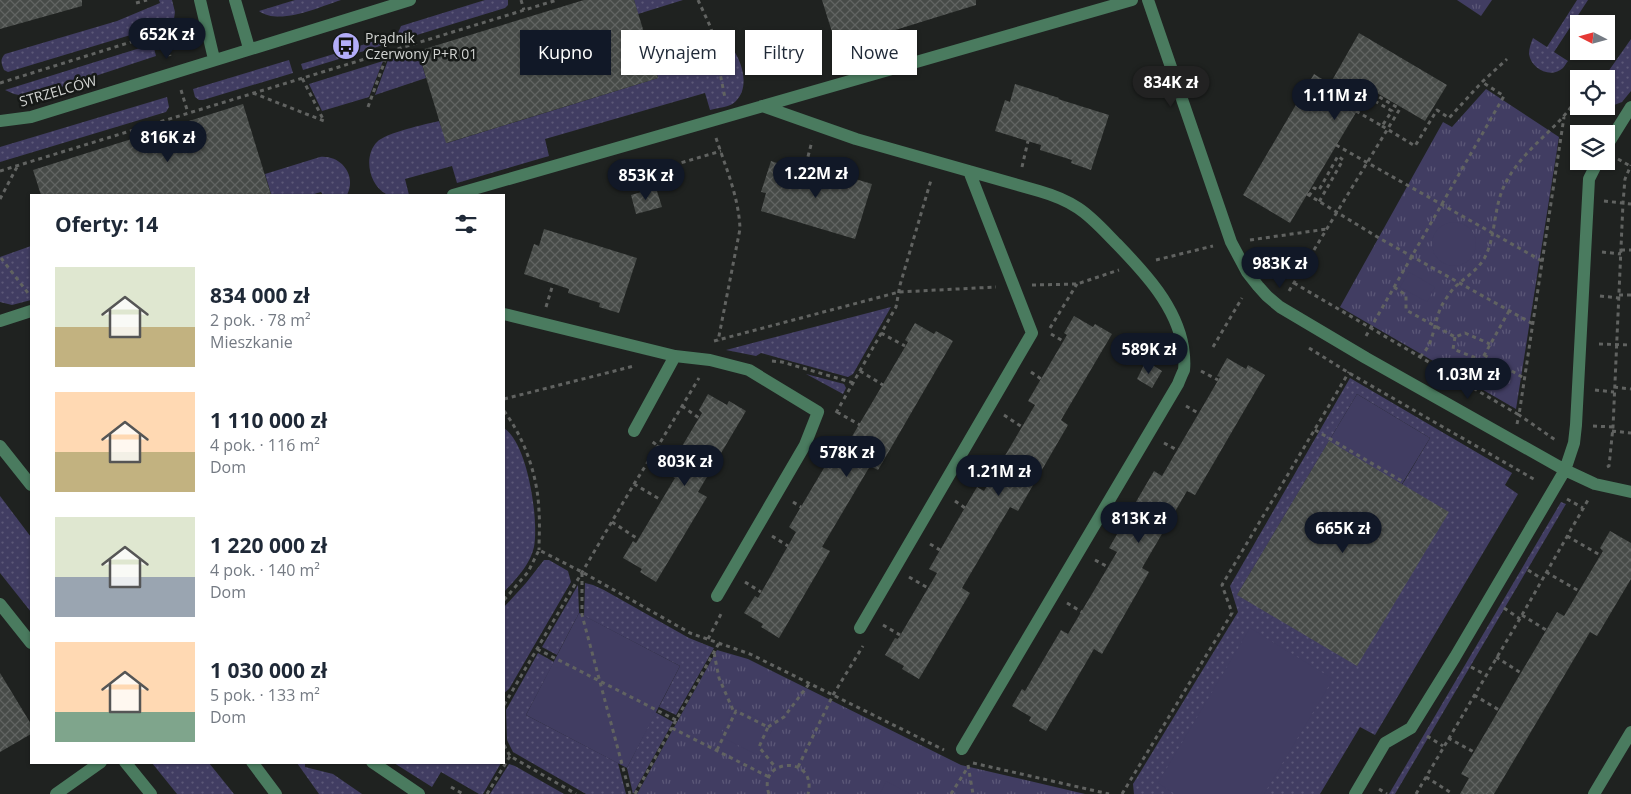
<!DOCTYPE html>
<html lang="pl">
<head>
<meta charset="utf-8">
<style>
	:root { --surface:#fff; --page:#f6f6f7; --text:#1f2937; --muted:#747a83; --accent:#111827 }
	body { margin:0; font-family:"Open Sans",sans-serif; background:var(--page); color:var(--text); height:100vh; display:flex; flex-direction:column; font-size:19px; white-space:nowrap }
	* { box-sizing:border-box; margin:0 }
	p { font-size:16px; color:var(--muted) }
	.icon { flex:none; width:28px; height:28px; fill:none; stroke:currentColor; stroke-width:2; stroke-linecap:round; stroke-linejoin:round }
	.map { position:relative; flex:1; overflow:hidden }
	.drawer { position:absolute; left:30px; top:194px; width:475px; height:570px; display:flex; flex-direction:column; background:var(--surface); border-radius:0px; box-shadow:0 1px 4px #0004 }
	.drawer>* { flex:none }
	.top-card { position:absolute; left:520px; top:30px; width:475px; height:45px; display:flex; gap:10px }
	.needle { width:32px; rotate:276deg }
	.buttons { position:absolute; left:1570px; top:15px; display:grid; gap:10px }
	.buttons a { display:grid; place-items:center; width:45px; height:45px; border-radius:0px; background:var(--surface); box-shadow:0 1px 4px #0004; font-size:25px }
	.price { position:absolute; translate:-50% -42px; padding:0 11px; border-radius:18px; background:var(--accent); color:#fff; font-size:16px; line-height:32px; filter:drop-shadow(0 1px 2px #0008) }
	.price::after { content:''; position:absolute; left:50%; top:30px; width:15px; height:11px; margin-left:-8px; background:inherit; clip-path:polygon(0 0,100% 0,50% 100%) }
	.price.active { background:#222; color:#fff }
	ul { padding:0; list-style:none }
	li { display:flex; align-items:center; gap:15px; height:125px; padding:0 25px }
	li span { display:grid; place-items:center; flex:none; width:140px; height:100px; border-radius:0px; color:#555 }
	li>.icon { margin-inline-start:auto }
	span .icon { width:60px; height:60px; fill:#fffc; stroke-width:1 }
	li b { font-size:21px }
	h2 { display:flex; justify-content:space-between; align-items:center; height:60px; padding:0 25px; font-size:21px }
	.tag { padding:0 18px; border-radius:0px; background:var(--surface); box-shadow:0 1px 4px #0004; font-size:18px; line-height:45px }
	.tag.active { background:var(--accent); color:#fff }
	.map>svg:first-child { display:block }
	.grass { fill:url(#grass-dots); fill-rule:evenodd }
	.park { fill:url(#park-tufts) }
	.pitch { fill:#413d62 }
	.building { fill:url(#building-cross-hatch) }
	.lines { fill:none; stroke-linecap:round; stroke-linejoin:round }
	.path { stroke:#616361; stroke-width:3; stroke-dasharray:4 4; stroke-linecap:butt }
	.minor { stroke:#4a7b5f; stroke-width:12 }
	.labels { text-anchor:middle; stroke-width:5; stroke-linejoin:round; paint-order:stroke }
	.poi-label { font-size:14px; fill:#d2d4d2; stroke:#161917; text-anchor:start }
	.street-label { font-size:14px; fill:#d2d4d2; stroke:#161917 }
</style>
</head>
<body>
<div class="map">
<svg width="1631" height="794" viewBox="0 0 1631 794">
	<defs>
		<pattern id="grass-dots" width="8" height="8" patternUnits="userSpaceOnUse" patternTransform="scale(1.25)"><rect width="8" height="8" fill="#413d62"/><path d="M2 2h.1M6 6h.1" fill="none" stroke="#5c5878" stroke-width="1.8" stroke-linecap="round"/></pattern>
		<pattern id="park-tufts" width="24" height="20" patternUnits="userSpaceOnUse" patternTransform="scale(1.25)"><rect width="24" height="20" fill="#413d62"/><path d="M3 7l-1-3M5 7V3M7 7l1-3M15 17l-1-3M17 17v-4M19 17l1-3" fill="none" stroke="#5c5878"/></pattern>
		<pattern id="building-cross-hatch" width="8" height="8" patternUnits="userSpaceOnUse" patternTransform="scale(1.25)"><rect width="8" height="8" fill="#474b48"/><path d="M0 0l8 8M0 8l8-8" fill="none" stroke="#616462"/></pattern>
	</defs>
	<rect width="100%" height="100%" fill="#1f2220"/>
	<path class="grass" d="M159 0H172L175 12 174 19 167 24 8 72 4 70C1 63 0 59 5 54L117 21 160 3Z
		M295 0H341C319 7 279 26 259 11Z
		M485 0H508V5L505 8 394 42 401 26Z
		M634 0H683L638 14Z
		M1577 0H1588L1554 52 1568 61C1566 63 1565 66 1563 68 1551 79 1531 69 1529 54 1529 48 1531 43 1533 38L1547 47Z
		M388 37 386 44 348 56 346 50Z
		M712 38 726 41C740 54 752 85 736 101 731 107 718 108 710 110L705 93 545 139 549 156 457 183 452 166 405 179 409 195C402 195 391 197 386 194 369 185 363 156 377 142 385 133 426 124 439 121L447 143 658 78 651 56Z
		M1631 39V91L1622 102 1609 107 1603 106H1606V79H1603Z
		M153 44 156 56 65 86 19 95 14 94 5 90Z
		M418 51 426 78 375 95 388 60Z
		M337 53 339 59 303 70 301 64Z
		M289 60 293 73 203 100H199L195 97 193 89Z
		M383 61 369 97 322 111 309 84Z
		M167 97 169 107 166 112 0 162V147Z
		M320 157C341 155 357 175 347 195H323L321 192 311 195H269L271 194 265 174Z
		M31 246V300L12 305 0 302V257Z
		M891 307 853 374 848 377 761 353 756 356 726 350Z
		M806 374 844 384 846 388 843 394Z
		M1350 378 1512 473 1505 485 1518 494 1375 735 1360 727 1320 794H1134L1133 784 1238 612 1230 586ZM1357 394 1430 438 1402 485 1237 595Z
		M504 428C528 444 539 520 534 547 530 565 516 579 504 592Z
		M0 496 31 537V612L0 573Z
		M1561 502 1566 504 1395 794H1389Z
		M544 560H549L568 571 571 582 509 689 504 693V607L526 583Z
		M585 583 593 585 604 590 689 638 714 648 676 715 659 707 680 666 584 616Z
		M578 585 579 613 557 655 542 647Z
		M538 653 554 662 526 715 618 763 626 794H586L513 752 507 740 506 710Z
		M655 712 673 722 633 794 627 768Z
		M152 763H209L234 794H177Z
		M297 763H305V767L333 774 362 794H319Z
		M394 763H501L483 794H479L441 772 432 787Z
		M509 764 515 766 564 794H490Z"/>
	<path class="park" d="M1457 0H1492L1481 16Z
		M1486 89 1559 137 1516 409 1340 307 1443 122 1452 127Z
		M717 650 748 659 961 765 1085 794H637Z"/>
	<path class="pitch" d="M1432 244a22 22 0 1 1 44 0a22 22 0 1 1-44 0Z
		M1409 272 1435 287 1427 302 1400 287Z
		M1357 394 1430 438 1402 484 1449 512 1357 666 1237 595Z
		M579 613 680 666 627 768 526 715Z
		M1250 628 1333 679 1264 794H1175L1158 783Z
		M735 707 774 726 759 756 720 736Z
		M886 781 910 794H880Z"/>
	<path class="building" d="M0 0H82V6L0 29Z
		M584 0H634L658 78 446 143 418 51Z
		M822 0H976V5L837 48Z
		M1359 33 1447 85 1425 121 1370 89 1290 223 1243 195 1314 74 1330 84Z
		M1015 84 1059 98 1058 99 1109 115 1091 170 1071 163 1072 160 1040 150 1041 145 995 131 1005 100 1010 102Z
		M243 104 271 195H41L33 170Z
		M771 161 817 176 818 171 851 181 852 178 872 184 855 239 761 211 766 193 761 192Z
		M656 188 662 207 636 214 631 195Z
		M544 229 637 258 619 313 599 307 600 303 568 293 569 289 524 274 534 244 539 246Z
		M1074 316 1093 327 1095 324 1112 334 1061 420 1068 425 1018 511 1010 507 962 588 970 593 919 679 902 669 904 666 885 655 895 638 898 639 937 573 929 569 977 487 984 491 1035 405 1028 401 1067 335 1064 333Z
		M915 323 934 334 936 331 953 341 878 470 870 466 822 547 830 551 779 638 761 627 763 624 744 613 755 596 758 598 796 532 789 527 837 446 844 450 908 342 905 340Z
		M1227 358 1246 369 1248 365 1265 375 1195 495 1187 491 1142 568 1149 572 1102 654 1094 649 1046 731 1029 721 1031 717 1012 706 1022 689 1025 691 1061 630 1068 634 1117 552 1109 548 1154 471 1162 476 1220 377 1217 376Z
		M1146 361 1162 371 1152 388 1137 379Z
		M708 394 727 405 729 401 746 411 698 492 707 497 656 582 640 572 642 569 623 558 633 541 636 543 675 478 666 473 702 413 699 410Z
		M1329 441 1449 512 1357 666 1237 595Z
		M1610 531 1631 543V579L1597 636 1590 632 1494 794H1460L1469 778 1461 774 1557 612 1564 616 1603 551 1600 548Z
		M0 673 31 724V734L0 752Z"/>
	<g class="lines">
		<path class="path" d="M521 0 524 10
			M698 0 711 28 725 98
			M136 3 147 0
			M163 32 170 56
			M0 83 163 32 188 20
			M181 90 188 113
			M253 93 324 121 302 78
			M368 107 388 52
			M1356 111 1382 126 1392 111 1352 88 1355 83 1400 109
			M1382 126 1415 146 1437 110 1449 118 1482 82 1507 59
			M716 138C726 168 739 198 740 229L718 341
			M1336 145 1542 261
			M1618 159 1630 166
			M630 164 633 177 721 151
			M1022 167 1028 141
			M0 171 557 0
			M804 172 812 141
			M647 173 651 190
			M1307 194 1379 238 1533 324
			M1309 196 1314 188 1319 190 1338 156 1343 160 1319 202
			M0 199 18 165
			M1604 201 1631 204
			M1250 240 1327 229
			M1621 250H1631
			M1602 252 1621 254
			M1 258 28 293
			M1156 260 1213 246
			M1294 283 1519 415 1564 117
			M1032 285 1077 284 1119 270
			M1394 287 1406 295V310L1455 337 1465 333 1490 344
			M1289 291 1401 107
			M1619 295H1631
			M1600 296 1619 298
			M546 307 553 284
			M1050 328 1077 284
			M881 333 905 346
			M1051 334 1063 341
			M1366 336 1504 96 1482 82
			M1455 337 1453 349 1481 360
			M714 341 899 292 996 287
			M1599 344 1631 345
			M1213 347 1242 298
			M1309 348 1349 373 1537 481
			M1484 355 1524 378
			M1420 357C1435 343 1433 323 1442 305 1445 300 1449 294 1453 289 1463 278 1477 272 1485 257 1496 236 1493 208 1505 184 1523 149 1553 133 1574 103
			M772 361 782 362 854 383
			M860 371 883 385
			M1201 371 1218 380
			M1031 372 1041 379
			M1468 384 1509 311
			M1614 387 1631 389
			M1595 390 1614 392
			M504 399 634 366
			M682 406 699 418
			M1186 406 1198 413
			M504 411C525 439 538 477 539 512 540 524 539 537 539 550
			M837 412 860 425
			M836 413 896 307 900 285 931 180
			M1004 415 1022 427
			M1517 424 1519 415 1557 441
			M1593 426 1613 427
			M1315 430 1402 481
			M1612 431 1631 433
			M1164 443 1177 450
			M675 455 658 446 699 378
			M979 458 997 469
			M818 460 826 465
			M1607 467 1609 466 1613 427 1623 203 1625 179 1631 165
			M634 484 661 500
			M1567 499 1583 508
			M955 501 965 508
			M793 502 801 507
			M612 522 638 539
			M772 536 788 546
			M1567 536 1600 555
			M930 544 940 550
			M1095 560 1108 567
			M1528 570 1542 579
			M1546 572 1579 591
			M582 573V615L630 794
			M909 577 928 588
			M745 582 761 592
			M504 600 528 572 539 550 582 572 690 633 750 654 944 750
			M1067 603 1082 612
			M1504 608 1520 619
			M1522 615 1546 630
			M883 625 900 635
			M708 639 721 614
			M537 649 676 720
			M714 653 719 678 733 710 736 711
			M1496 657 1521 673
			M1471 667 1486 675
			M1474 695 1499 710
			M504 705 634 484 658 446 650 440
			M768 727 784 717 809 684
			M672 728 769 777
			M1427 736 1443 746
			M1448 738 1474 752
			M504 745 510 756 576 794
			M717 750 736 711 768 727 759 747 776 768
			M973 763 1109 794
			M968 765 973 794
			M798 767 833 695 863 646
			M1426 777 1453 794
			M451 787 463 794
			M1379 789 1387 794
			M487 794 510 756
			M635 794 719 643
			M769 794C756 758 818 754 808 794
			M951 794 968 767
			M1122 794 1232 613 1222 585 1349 372
			M1416 794 1522 615 1588 500"/>
		<path class="minor" d="M200 0 214 59
			M235 0 249 48
			M1148 0 1231 242 1247 272 1258 286 1267 296 1280 307 1366 358 1565 470 1595 484 1631 492
			M762 106 856 139 1039 191C1053 195 1066 200 1078 208 1092 217 1105 232 1117 244 1145 273 1176 306 1183 347 1184 354 1185 362 1184 370 1182 374 1180 379 1178 384L962 749
			M0 121 31 117 410 0
			M1606 147 1631 107
			M453 195 1132 0
			M504 314 675 356 710 360 749 370 818 412 805 445 717 596
			M0 321 31 311
			M634 431 675 356
			M0 446 31 485
			M0 604 31 643
			M860 628 1032 333 969 171
			M125 762 151 794
			M252 762 276 794
			M372 762 419 794
			M56 794 101 762
			M1355 794 1385 743 1411 728 1455 657 1565 470 1574 443 1576 425 1589 179 1598 161
			M1594 794 1631 732"/>
	</g>
	<defs>
		<g id="bus-disc" transform="scale(1.4375)"><circle r="9.5" fill="#b3adf9" stroke="#161917"/><path d="M-5-6H5V4H4V6H2V4H-2V6H-4V4H-5ZM-3.5-4V0h7V-4ZM-3.5 1.2v1.5H-2V1.2ZM2 1.2v1.5H3.5V1.2Z" fill="#111"/></g>
	</defs>
	<g fill-rule="evenodd">
		<use href="#bus-disc" x="346" y="46"/>
	</g>
	<g class="labels">
		<g class="poi-label">
			<text x="365" y="43">Prądnik<tspan x="365" dy="16">Czerwony P+R 01</tspan></text>
		</g>
		<g class="street-label">
			<text transform="translate(58 91) rotate(-16)" y="5">STRZELCÓW</text>
		</g>
	</g>
</svg>
<div class="buttons">
<a><svg class="needle" viewBox="-14 -14 28 28"><path d="M0-13l5 13h-10z" fill="#e53935"/><path d="M0 13l5-13h-10z" fill="#747a83"/></svg></a>
<a><svg class="icon" aria-label="locate" viewBox="0 0 24 24"><circle cx="12" cy="12" r="6"/><path d="M12 2v4M12 18v4M2 12h4M18 12h4"/></svg></a>
<a><svg class="icon" aria-label="layers" viewBox="0 0 24 24"><path d="M12 4l9 5-9 5-9-5zM3 14l9 5 9-5"/></svg></a>
</div>
<b class="price" style="left:167px;top:60px">652K zł</b>
<b class="price active" style="left:1171px;top:108px">834K zł</b>
<b class="price" style="left:1335px;top:121px">1.11M zł</b>
<b class="price" style="left:168px;top:163px">816K zł</b>
<b class="price" style="left:816px;top:199px">1.22M zł</b>
<b class="price" style="left:646px;top:201px">853K zł</b>
<b class="price" style="left:1280px;top:289px">983K zł</b>
<b class="price" style="left:1149px;top:375px">589K zł</b>
<b class="price" style="left:1468px;top:400px">1.03M zł</b>
<b class="price" style="left:847px;top:478px">578K zł</b>
<b class="price" style="left:685px;top:487px">803K zł</b>
<b class="price" style="left:999px;top:497px">1.21M zł</b>
<b class="price" style="left:1139px;top:544px">813K zł</b>
<b class="price" style="left:1343px;top:554px">665K zł</b>
<div class="top-card">
<a class="tag active">Kupno</a>
<a class="tag">Wynajem</a>
<a class="tag">Filtry</a>
<a class="tag">Nowe</a>
</div>
<section class="drawer">
<h2>Oferty: 14<svg class="icon" aria-label="filters" viewBox="0 0 24 24"><path d="M4 7h16M4 17h16"/><circle cx="9" cy="7" r="2"/><circle cx="15" cy="17" r="2"/></svg></h2>
<ul>
<li><span style="background:linear-gradient(#dfe7d0 60%,#c2b280 0)"><svg class="icon" aria-label="home" viewBox="0 0 24 24"><path d="M3 11l9-7 9 7M6 9v11h12V9"/></svg></span><div><b>834 000 zł</b><p>2 pok. · 78 m²</p><p>Mieszkanie</p></div></li>
<li><span style="background:linear-gradient(#ffd9b3 60%,#c2b280 0)"><svg class="icon" aria-label="home" viewBox="0 0 24 24"><path d="M3 11l9-7 9 7M6 9v11h12V9"/></svg></span><div><b>1 110 000 zł</b><p>4 pok. · 116 m²</p><p>Dom</p></div></li>
<li><span style="background:linear-gradient(#dfe7d0 60%,#9aa5b1 0)"><svg class="icon" aria-label="home" viewBox="0 0 24 24"><path d="M3 11l9-7 9 7M6 9v11h12V9"/></svg></span><div><b>1 220 000 zł</b><p>4 pok. · 140 m²</p><p>Dom</p></div></li>
<li><span style="background:linear-gradient(#ffd9b3 70%,#7fa58c 0)"><svg class="icon" aria-label="home" viewBox="0 0 24 24"><path d="M3 11l9-7 9 7M6 9v11h12V9"/></svg></span><div><b>1 030 000 zł</b><p>5 pok. · 133 m²</p><p>Dom</p></div></li>
</ul>
</section>
</div>
</body>
</html>
